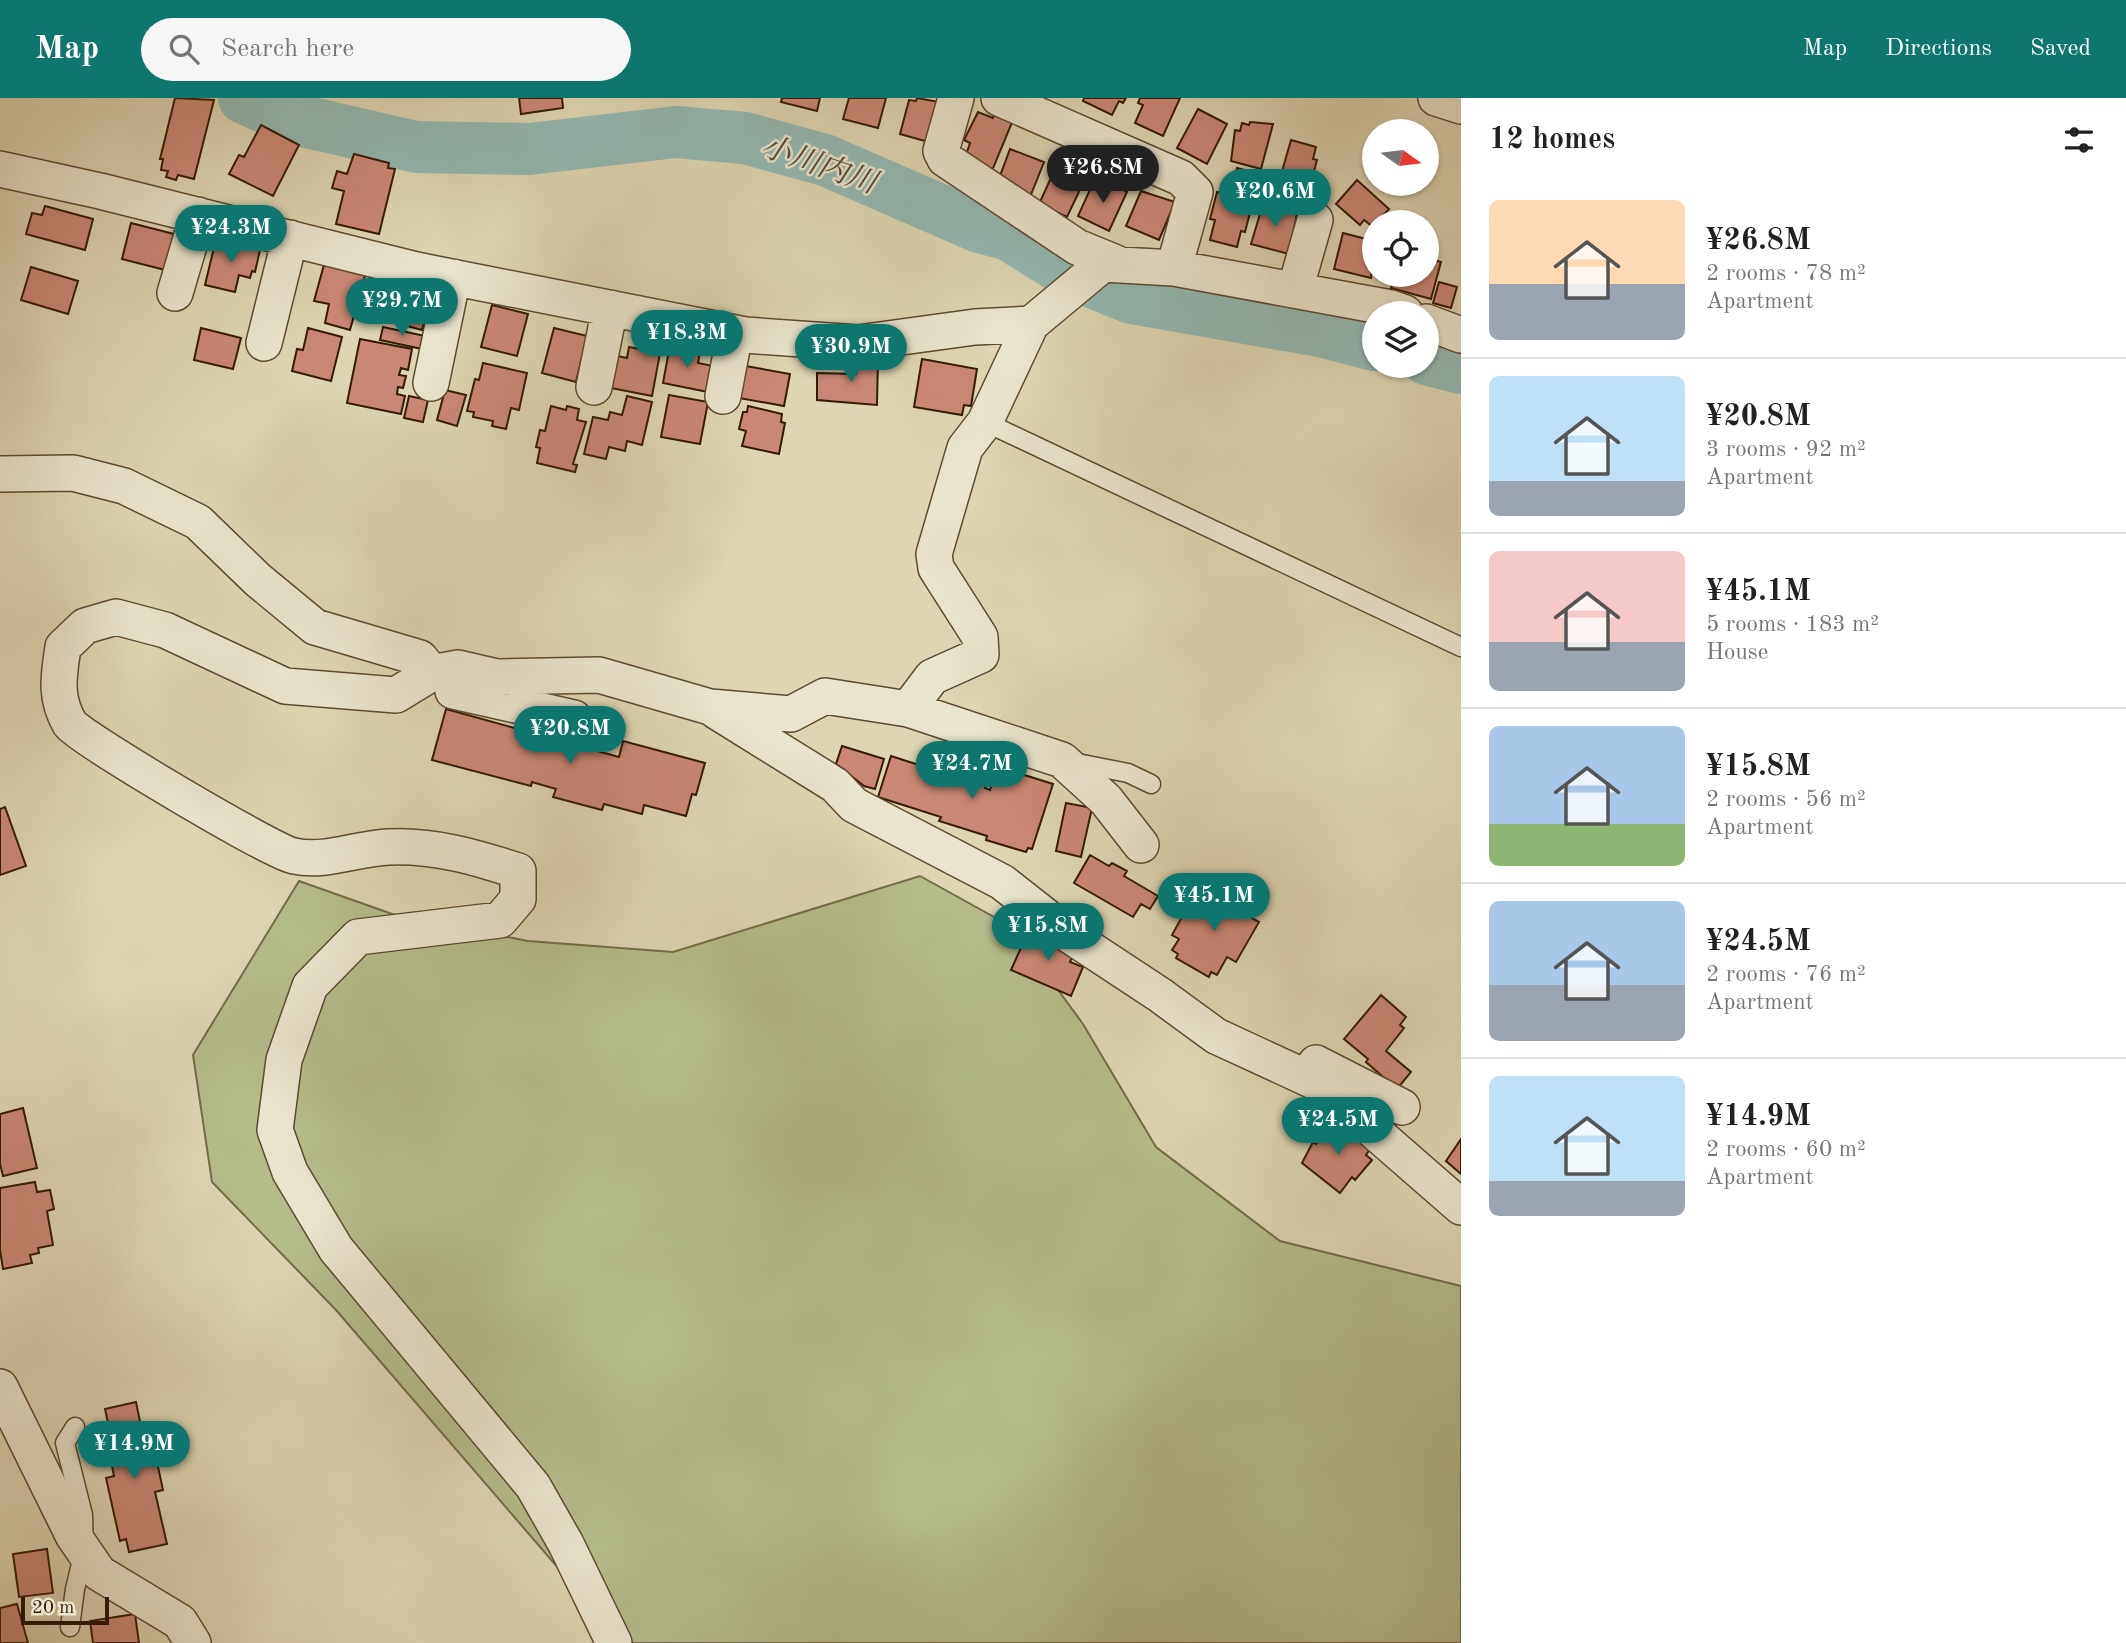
<!DOCTYPE html>
<html lang="en">
<head>
<meta charset="utf-8">
<style>
	:root { --surface:#fff; --page:#f6f6f6; --text:#202124; --muted:#757577; --line:#e0e0e0; --accent:#0f766e }
	body { margin:0; font-family:"Old Standard TT","Noto Serif JP",serif; background:var(--page); color:var(--text); height:100vh; display:flex; flex-direction:column; font-size:26px; white-space:nowrap }
	* { box-sizing:border-box; margin:0 }
	p { font-size:23px; color:var(--muted) }
	.icon { flex:none; width:38px; height:38px; fill:none; stroke:currentColor; stroke-width:2; stroke-linecap:round; stroke-linejoin:round }
	.map { position:relative; flex:1; overflow:hidden }
	.sheet { display:flex; flex-direction:column; background:var(--surface); width:665px }
	.sheet>* { flex:none }
	.needle { width:46px; rotate:104deg }
	.fabs { position:absolute; left:1362px; top:21px; display:grid; gap:14px }
	.fabs a { display:grid; place-items:center; width:77px; height:77px; border-radius:50%; background:var(--surface); box-shadow:0 2px 5px #0004; font-size:35px }
	.scale { position:absolute; left:21px; bottom:18px; width:88px; box-sizing:border-box; padding-left:7px; border:4px solid #341b06; border-top:0; font-size:19px; line-height:24px; white-space:nowrap; color:#341b06; -webkit-text-stroke:5px #e9e4ce; paint-order:stroke }
	.price { position:absolute; translate:-50% -60px; padding:0 16px; border-radius:24px; background:var(--accent); color:#fff; font-size:23px; line-height:46px; filter:drop-shadow(0 2px 4px #0008) }
	.price::after { content:''; position:absolute; left:50%; top:42px; width:21px; height:16px; margin-left:-10px; background:inherit; clip-path:polygon(0 0,100% 0,50% 100%) }
	.price.selected { background:#222; color:#fff }
	ul { padding:0; list-style:none }
	li { display:flex; align-items:center; gap:21px; height:175px; padding:0 28px }
	li+li { border-top:2px solid var(--line) }
	li span { display:grid; place-items:center; flex:none; width:196px; height:140px; border-radius:10px; color:#555 }
	li>.icon { margin-inline-start:auto }
	span .icon { width:84px; height:84px; fill:#fffc; stroke-width:1 }
	li b { font-size:30px }
	h2 { display:flex; justify-content:space-between; align-items:center; height:84px; padding:0 28px; font-size:30px }
	header { display:flex; align-items:center; gap:42px; box-sizing:border-box; height:98px; padding:0 35px; background:var(--accent); color:#fff }
	header strong { font-size:33px }
	nav { display:flex; gap:38px; margin-inline-start:auto; font-size:24px }
	.search { width:490px; height:63px; background:var(--page); display:flex; align-items:center; gap:18px; box-sizing:border-box; padding:0 24px; border-radius:38px; color:var(--muted); font-size:26px }
	main { display:flex; flex:1; min-height:0 }
	.map>svg:first-child { display:block }
	.green { fill:#b4bc8a; stroke:#746c48; stroke-width:2 }
	.lines { fill:none; stroke-linecap:round; stroke-linejoin:round }
	.river { stroke:#94b8b2; stroke-width:52 }
	.building { fill:#cb8775; stroke:#341b06; stroke-width:2 }
	.lane-casing { stroke:#5e4a31; stroke-width:21 }
	.street-casing { stroke:#5e4a31; stroke-width:38 }
	.lane { stroke:#e9e4ce; stroke-width:18 }
	.street { stroke:#e9e4ce; stroke-width:35 }
	.labels { text-anchor:middle; stroke-width:5; stroke-linejoin:round; paint-order:stroke }
	.water-label { font-size:30px; font-style:italic; fill:#514a3a; stroke:#e9e4ce }
</style>
</head>
<body>
<header>
<strong>Map</strong>
<div class="search"><svg class="icon" aria-label="search" viewBox="0 0 24 24"><circle cx="10" cy="10" r="6"/><path d="M15 15l6 6"/></svg>Search here</div>
<nav><a>Map</a><a>Directions</a><a>Saved</a></nav>
</header>
<main>
<div class="map">
<svg width="1461" height="1545" viewBox="0 0 1461 1545">
	<rect width="100%" height="100%" fill="#ddd5b3"/>
	<filter id="stains"><feTurbulence type="fractalNoise" baseFrequency=".00286" numOctaves="4"/><feColorMatrix values="0 0 0 0 .2 0 0 0 0 .09 0 0 0 0 .02 0 0 0 .5 -.17"/></filter>
	<radialGradient id="worn" r=".72"><stop offset=".6" stop-color="#630" stop-opacity="0"/><stop offset="1" stop-color="#630" stop-opacity=".3"/></radialGradient>
	<path class="green" d="M920 778 1012 829 1083 926 1156 1049 1280 1143 1461 1188V1545H630L578 1493 336 1212 212 1084 193 957 299 783 395 817 528 843 673 854Z"/>
	<g class="lines">
		<path class="river" d="M244 0 289 20 416 49 529 51 676 34 745 40 825 62 979 129 1009 137 1070 175 1131 200 1325 234 1374 247
			M1426 261 1461 270"/>
	</g>
	<path class="building" d="M175 0 214 2 194 81 178 77 176 82 166 79 168 73 161 72 163 61H160Z
		M519 0H562L563 10 521 16Z
		M782 0H820L817 13 781 4Z
		M849 0H886L878 30 843 21Z
		M917 0 939 4 932 45 900 36 909 2 916 3Z
		M1084 0H1126L1123 5 1119 3 1112 17 1083 3Z
		M1140 0H1180L1163 38 1135 25 1143 7 1138 5Z
		M1198 11 1227 26 1207 66 1177 50Z
		M996 13 1013 22 989 80 964 63 970 45 964 42 978 14 993 20Z
		M1250 24 1273 26 1261 71 1231 63 1235 32 1240 33 1242 25 1249 27Z
		M261 27 299 47 273 98 229 76 239 57 244 59Z
		M1291 42 1316 49 1313 61 1317 62 1307 99 1277 91Z
		M1010 51 1044 64 1030 99 997 86Z
		M354 56 389 65 388 70 395 71 379 136 336 126 344 93 332 90 337 73 347 76Z
		M1060 60 1082 70 1079 76 1086 79 1067 119 1039 106Z
		M1237 70 1264 77 1259 96 1238 90 1240 84 1234 82Z
		M1357 82 1389 111 1377 124H1374L1373 129 1364 122 1360 127 1336 106Z
		M1108 84 1127 94 1109 133 1078 118 1093 85 1105 91Z
		M1141 93 1175 104 1159 142 1126 128Z
		M1217 94 1253 103 1245 134 1241 133 1237 149 1210 142 1215 122 1210 121Z
		M1263 106 1297 115 1289 156 1251 146Z
		M45 108 93 121 85 152 26 136 32 115 42 117Z
		M131 125 174 136 165 172 122 161Z
		M1343 135 1374 143 1371 180 1334 171Z
		M216 141 260 152 255 174 252 173 250 180 239 177 235 194 205 187Z
		M1426 160 1441 164 1431 201 1391 190 1395 177H1426Z
		M325 163 366 174 350 232 325 225 329 206 314 203Z
		M31 169 78 183 68 216 21 202Z
		M392 180 433 191 422 232 381 221Z
		M1439 184 1457 189 1451 210 1433 205Z
		M492 207 528 216 517 258 481 249Z
		M383 229 425 238 422 251 380 242Z
		M201 230 241 240 233 271 194 262Z
		M308 230 342 239 331 283 292 273 297 251 303 252Z
		M554 230 587 238 576 284 542 275Z
		M360 241 412 251 408 272 401 270 399 277 406 278 403 290 398 289 397 296 405 298 401 316 347 305Z
		M670 247 700 253 698 265 713 268 708 294 663 285Z
		M629 249 660 255 652 298 611 290 617 258 627 260Z
		M856 259 878 260 877 307 817 302V275L856 276Z
		M922 261 977 271 971 308 964 307 962 317 914 309Z
		M483 265 527 275 519 312 511 310 506 331 492 328 493 323 473 319 474 314 467 313 475 281 479 282Z
		M740 267 790 276 784 308 739 300Z
		M445 292 466 297 457 328 437 322Z
		M669 297 708 304 700 346 661 339Z
		M409 298 428 302 423 324 404 320Z
		M627 298 652 304 642 347 627 343 625 353 609 349 606 361 584 356 593 319 608 322 610 314 622 317Z
		M551 308 566 312 567 308 579 311 577 322 586 324 573 366 577 367 575 374 537 365 540 350 536 349 540 332 545 333Z
		M748 308 782 316 781 324 785 325 779 356 742 348 746 333 739 331 743 314H747Z
		M446 611 619 659 623 643 705 665 696 697 692 696 686 718 644 707 642 716 604 706 602 712 553 699 556 691 532 684 531 688 432 662Z
		M842 648 884 661 875 691 864 688 836 666Z
		M891 658 953 678 955 671 988 682 985 690 990 692 992 686 996 687 1002 670 1053 686 1032 751 1028 750 1026 754 986 742 987 738 939 723 941 719 878 699Z
		M1066 705 1092 710 1081 759 1056 753Z
		M5 709 26 768 0 777V711Z
		M1090 757 1109 768 1112 765 1127 773 1124 778 1158 798 1150 811 1141 806 1133 819 1074 785Z
		M1211 788 1250 811 1246 817 1259 824 1236 864 1227 859 1217 877 1211 874 1209 879 1176 860 1178 856 1172 852 1179 841 1172 837 1183 817 1189 820 1206 791 1209 793Z
		M1029 832 1075 852 1070 864 1083 869 1071 898 1011 872Z
		M1381 897 1406 919 1400 927 1404 930 1386 953 1411 974 1397 991 1366 964 1368 961 1344 941Z
		M23 1010 37 1070 3 1078 0 1066V1016Z
		M1334 1023 1370 1051 1366 1057 1372 1062 1355 1082 1352 1079 1340 1095 1302 1065 1313 1044 1316 1046Z
		M1461 1041V1076L1446 1063Z
		M35 1084 37 1094 50 1092 54 1111 47 1113 53 1147 38 1150 39 1155 30 1157 32 1165 3 1171 0 1152V1090Z
		M136 1304 144 1343 152 1341 163 1392 155 1394 167 1446 129 1454 126 1441 120 1443 106 1380 114 1378 110 1358H115L105 1311Z
		M47 1451 53 1495 19 1499 13 1456Z
		M17 1506 28 1545H0V1510Z
		M135 1516 139 1545H93L90 1523Z"/>
	<g class="lines">
		<g class="lane-casing">
			<path id="lane" d="M985 324 1461 549
				M1072 664 1128 675 1151 686
				M70 1529 75 1491 84 1454 83 1417 65 1345 75 1329"/>
		</g>
		<g class="street-casing">
			<path id="street" d="M956 0 941 53 945 61 1077 149 1116 165
				M999 0 1181 80 1195 94 1174 170
				M1436 0 1461 8
				M0 71 100 93 416 172 745 237 858 245 975 229 1031 226 1103 166 1174 170 1391 210 1405 215
				M1295 192 1315 122
				M175 195 198 117
				M1426 224 1461 237
				M264 245 290 140
				M431 285 453 179
				M594 289 610 210
				M723 298 735 235
				M0 376 73 375 124 388 198 424 258 482 315 529 420 560 432 575
				M453 593 574 620
				M908 611 932 579 981 557 980 539 936 470 934 456 965 350 985 324 1031 226
				M716 613 835 687 854 707 1002 784 1072 839 1160 897 1216 938 1320 986 1461 1109
				M1316 965 1402 1009
				M0 1289 73 1437 99 1475 180 1524 193 1545
				M614 1545 566 1446 533 1388 336 1151 290 1074 275 1032 284 962 310 888 358 839 500 822 518 801V773C475 759 434 747 389 749 357 750 326 765 294 758 272 754 79 639 70 626 54 599 59 577 63 549L85 528 116 519 165 532 285 588 396 597 432 575 458 570 497 579 599 577 710 609 791 616 825 598 908 611 1062 662 1106 702 1141 747"/>
		</g>
		<use href="#lane" class="lane"/>
		<use href="#street" class="street"/>
	</g>
	<g class="labels">
		<g class="water-label">
			<text transform="translate(819 66) rotate(19)" y="10">小川内川</text>
		</g>
	</g>
	<rect width="100%" height="100%" filter="url(#stains)"/>
	<rect width="100%" height="100%" fill="url(#worn)"/>
</svg>
<div class="fabs">
<a><svg class="needle" viewBox="-14 -14 28 28"><path d="M0-13l5 13h-10z" fill="#e53935"/><path d="M0 13l5-13h-10z" fill="#757577"/></svg></a>
<a><svg class="icon" aria-label="locate" viewBox="0 0 24 24"><circle cx="12" cy="12" r="6"/><path d="M12 2v4M12 18v4M2 12h4M18 12h4"/></svg></a>
<a><svg class="icon" aria-label="layers" viewBox="0 0 24 24"><path d="M12 4l9 5-9 5-9-5zM3 14l9 5 9-5"/></svg></a>
</div>
<div class="scale">20 m</div>
<b class="price selected" style="left:1103px;top:107px">¥26.8M</b>
<b class="price" style="left:1275px;top:131px">¥20.6M</b>
<b class="price" style="left:231px;top:167px">¥24.3M</b>
<b class="price" style="left:402px;top:240px">¥29.7M</b>
<b class="price" style="left:687px;top:272px">¥18.3M</b>
<b class="price" style="left:851px;top:286px">¥30.9M</b>
<b class="price" style="left:570px;top:668px">¥20.8M</b>
<b class="price" style="left:972px;top:703px">¥24.7M</b>
<b class="price" style="left:1214px;top:835px">¥45.1M</b>
<b class="price" style="left:1048px;top:865px">¥15.8M</b>
<b class="price" style="left:1338px;top:1059px">¥24.5M</b>
<b class="price" style="left:134px;top:1383px">¥14.9M</b>
</div>
<section class="sheet">
<h2>12 homes<svg class="icon" aria-label="filters" viewBox="0 0 24 24"><path d="M4 7h16M4 17h16"/><circle cx="9" cy="7" r="2"/><circle cx="15" cy="17" r="2"/></svg></h2>
<ul>
<li><span style="background:linear-gradient(#ffd9b3 60%,#9aa5b1 0)"><svg class="icon" aria-label="home" viewBox="0 0 24 24"><path d="M3 11l9-7 9 7M6 9v11h12V9"/></svg></span><div><b>¥26.8M</b><p>2 rooms · 78 m²</p><p>Apartment</p></div></li>
<li><span style="background:linear-gradient(#bfe0f5 75%,#9aa5b1 0)"><svg class="icon" aria-label="home" viewBox="0 0 24 24"><path d="M3 11l9-7 9 7M6 9v11h12V9"/></svg></span><div><b>¥20.8M</b><p>3 rooms · 92 m²</p><p>Apartment</p></div></li>
<li><span style="background:linear-gradient(#f6c9c9 65%,#9aa5b1 0)"><svg class="icon" aria-label="home" viewBox="0 0 24 24"><path d="M3 11l9-7 9 7M6 9v11h12V9"/></svg></span><div><b>¥45.1M</b><p>5 rooms · 183 m²</p><p>House</p></div></li>
<li><span style="background:linear-gradient(#a9c7e8 70%,#8fb573 0)"><svg class="icon" aria-label="home" viewBox="0 0 24 24"><path d="M3 11l9-7 9 7M6 9v11h12V9"/></svg></span><div><b>¥15.8M</b><p>2 rooms · 56 m²</p><p>Apartment</p></div></li>
<li><span style="background:linear-gradient(#a9c7e8 60%,#9aa5b1 0)"><svg class="icon" aria-label="home" viewBox="0 0 24 24"><path d="M3 11l9-7 9 7M6 9v11h12V9"/></svg></span><div><b>¥24.5M</b><p>2 rooms · 76 m²</p><p>Apartment</p></div></li>
<li><span style="background:linear-gradient(#bfe0f5 75%,#9aa5b1 0)"><svg class="icon" aria-label="home" viewBox="0 0 24 24"><path d="M3 11l9-7 9 7M6 9v11h12V9"/></svg></span><div><b>¥14.9M</b><p>2 rooms · 60 m²</p><p>Apartment</p></div></li>
</ul>
</section>
</main>
</body>
</html>
